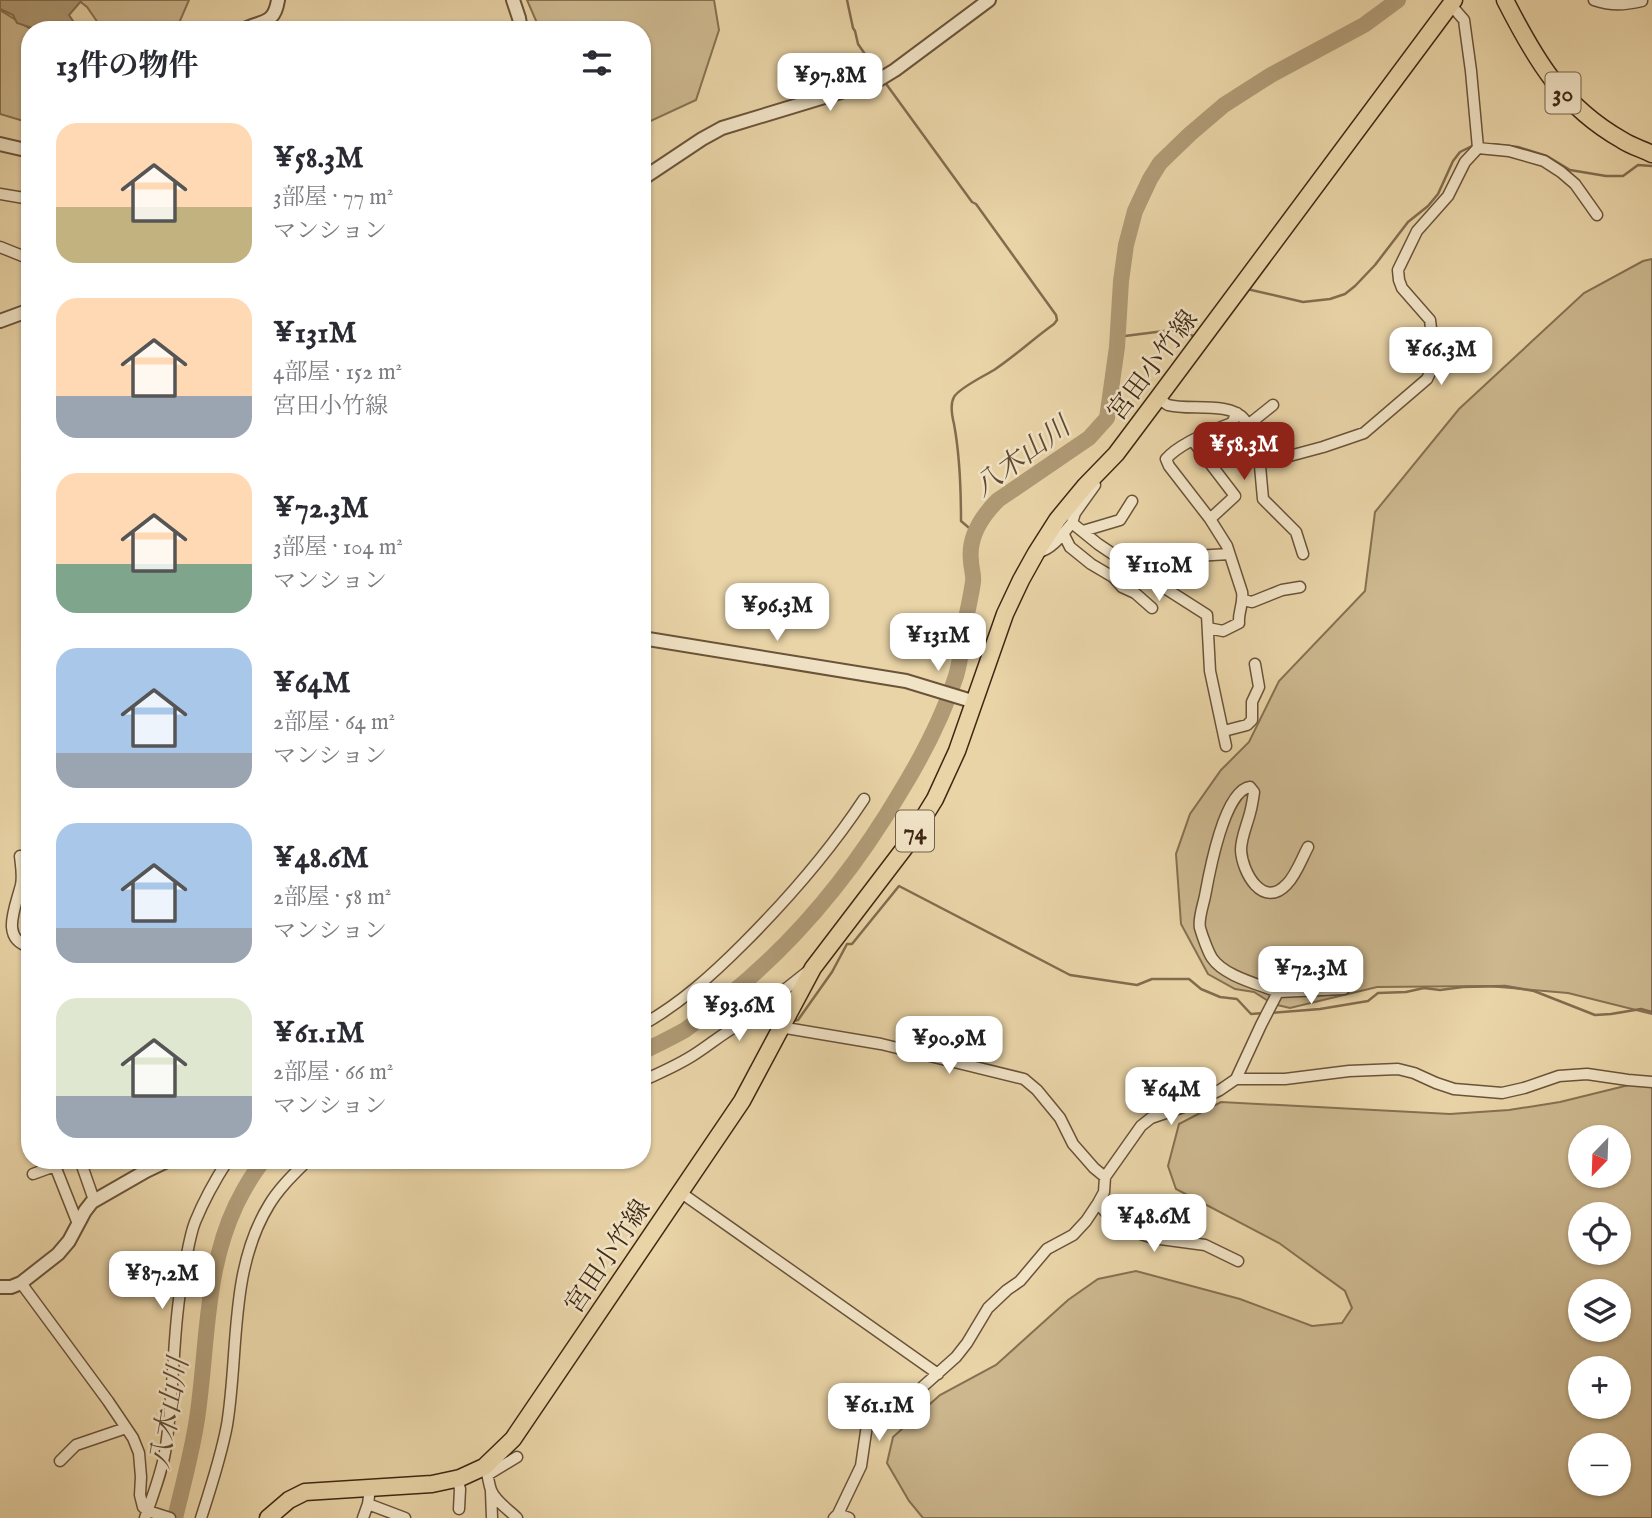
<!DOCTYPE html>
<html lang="ja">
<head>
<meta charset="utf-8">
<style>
	:root { --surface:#fff; --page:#f7f7f7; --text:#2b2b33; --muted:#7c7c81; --accent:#8f2418 }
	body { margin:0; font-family:"IM FELL English","Noto Serif JP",serif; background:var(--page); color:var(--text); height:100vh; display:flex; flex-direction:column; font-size:26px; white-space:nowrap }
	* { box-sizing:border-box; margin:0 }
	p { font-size:23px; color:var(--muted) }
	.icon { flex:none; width:38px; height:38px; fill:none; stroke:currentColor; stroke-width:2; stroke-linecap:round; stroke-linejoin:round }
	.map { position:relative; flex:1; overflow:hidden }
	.sheet { position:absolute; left:21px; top:21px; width:630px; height:1148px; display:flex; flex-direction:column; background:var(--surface); border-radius:28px; box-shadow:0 2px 5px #0004 }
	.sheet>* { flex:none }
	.needle { width:46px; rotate:203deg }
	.controls { position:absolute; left:1568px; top:1125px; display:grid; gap:14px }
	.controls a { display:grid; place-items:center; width:63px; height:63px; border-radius:50%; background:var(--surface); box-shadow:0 2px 5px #0004; font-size:35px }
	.price { position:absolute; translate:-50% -60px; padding:0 16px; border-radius:14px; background:#fff; color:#222; font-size:23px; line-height:46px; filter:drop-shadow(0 2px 4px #0008) }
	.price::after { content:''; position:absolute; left:50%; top:42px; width:21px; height:16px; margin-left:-10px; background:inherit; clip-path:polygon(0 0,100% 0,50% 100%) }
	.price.selected { background:var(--accent); color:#fff }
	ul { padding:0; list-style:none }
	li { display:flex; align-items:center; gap:21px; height:175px; padding:0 35px }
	li span { display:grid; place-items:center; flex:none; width:196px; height:140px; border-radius:21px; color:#555 }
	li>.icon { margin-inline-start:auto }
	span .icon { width:84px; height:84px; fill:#fffc; stroke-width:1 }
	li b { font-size:30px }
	h2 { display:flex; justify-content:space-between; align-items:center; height:84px; padding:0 35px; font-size:30px }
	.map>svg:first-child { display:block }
	.green { fill:#ccb78e; stroke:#867051; stroke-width:2; fill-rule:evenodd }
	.water { fill:#af9a75; stroke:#826c4e; stroke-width:2 }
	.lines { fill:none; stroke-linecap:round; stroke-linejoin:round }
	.stream { stroke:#826c4e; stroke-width:2.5 }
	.river { stroke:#af9a75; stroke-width:16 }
	.minor-casing { stroke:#6a5339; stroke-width:13 }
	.tertiary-casing { stroke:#6a5339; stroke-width:16 }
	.primary-casing { stroke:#3f2814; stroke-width:19 }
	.minor { stroke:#f1e3c6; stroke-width:10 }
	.tertiary { stroke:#f1e3c6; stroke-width:12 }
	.primary { stroke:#e9d4a7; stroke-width:16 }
	.labels { text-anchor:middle; stroke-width:5; stroke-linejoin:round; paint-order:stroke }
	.shield { fill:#f1e3c6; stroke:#746049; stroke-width:2 }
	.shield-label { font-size:24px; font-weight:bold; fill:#3f2814 }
	.street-label { font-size:26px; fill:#3f2814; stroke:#f1e3c6 }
	.water-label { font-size:28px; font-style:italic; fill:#614a31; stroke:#f1e3c6 }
</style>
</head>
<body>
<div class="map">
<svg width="1652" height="1518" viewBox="0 0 1652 1518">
	<rect width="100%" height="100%" fill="#e9d4a7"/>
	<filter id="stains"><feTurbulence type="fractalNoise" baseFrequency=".00286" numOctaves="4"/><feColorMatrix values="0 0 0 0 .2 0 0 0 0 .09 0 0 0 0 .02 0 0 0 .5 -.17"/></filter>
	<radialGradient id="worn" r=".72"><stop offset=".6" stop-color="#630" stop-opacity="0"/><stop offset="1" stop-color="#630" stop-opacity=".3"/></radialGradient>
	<path class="green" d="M78 0H189L176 30H103L87 7Z
		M527 0H714L719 30 696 100 642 125V30H540Z
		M0 10 32 30H30V123L0 114Z
		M1652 259V1014L1568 993 1487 986 1377 987 1290 1008 1273 1004 1254 992 1235 989 1208 974 1181 924 1176 854 1190 814 1221 770 1249 742 1279 681 1365 591 1375 512 1459 409 1584 293 1643 261Z
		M1633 1084 1652 1085V1518H923L909 1501 887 1463 893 1437 940 1395 996 1365 1068 1300 1098 1279 1136 1271 1240 1299 1312 1326 1342 1323 1352 1308 1345 1291 1279 1243 1176 1189 1168 1166 1179 1124 1221 1102 1450 1114 1509 1110 1560 1102ZM1580 1138H1619V1176H1580ZM1580 1214H1619V1253H1580ZM1580 1292H1619V1330H1580ZM1580 1368H1619V1407H1580ZM1580 1446H1619V1484H1580Z"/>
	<path class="water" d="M0 0H82L69 15 79 30H38L17 23 13 15 0 9Z"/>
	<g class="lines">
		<path class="stream" d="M847 0 853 28 855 31 858 44 880 76
			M884 81 972 202 976 204 1056 315 1057 320 1054 324C1033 339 1015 356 994 370 984 376 959 388 954 397 950 404 952 416 954 424 960 456 961 488 961 521L975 533
			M1480 143 1518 147 1547 156 1570 170 1606 176H1623L1638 165 1652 166
			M1247 289 1303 302 1330 299 1345 294 1355 286 1375 265 1408 222 1428 206 1438 194 1453 161 1460 152 1474 145
			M1117 337 1172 330 1194 336 1207 319
			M735 990C742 997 751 999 759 1006
			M763 1012 770 1021H776
			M1270 1013 1320 1009 1368 1001 1378 993 1406 992 1424 988 1440 990 1463 987 1505 986 1534 991 1595 1015 1611 1014 1641 1009 1652 1012
			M793 1021 798 1020 832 972 847 944H852L899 886 1070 975 1137 985 1152 979H1189L1201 989 1220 997 1237 999 1251 1014 1264 1013"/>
		<path class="river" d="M642 1052C656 1045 671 1038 685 1030 699 1020 713 1008 727 997 799 939 854 871 901 791 923 755 943 716 956 676 961 659 963 641 965 623 968 609 971 596 973 582 974 574 971 568 971 561 968 537 982 516 998 500L1089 438 1107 418 1117 347 1121 281 1126 245 1135 211 1150 179 1160 163 1190 134 1224 105 1271 75 1364 25 1398 0
			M175 1518C183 1485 192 1452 197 1419 208 1346 204 1273 236 1205 244 1189 252 1174 264 1160"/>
		<g class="minor-casing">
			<path id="minor" d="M1594 0C1612 6 1624 5 1642 1
				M1478 148 1509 151 1544 161 1561 172 1575 184 1597 215
				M0 194 30 199
				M0 247 30 259
				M1158 398C1159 399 1166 404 1168 405 1188 411 1229 401 1244 419 1252 428 1256 444 1259 455L1282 458 1323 447 1364 433 1427 379 1435 362 1430 320 1402 288 1399 280 1398 270 1417 231 1448 196 1465 162 1478 148 1471 71 1464 20 1451 5
				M1248 425 1273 405
				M1193 441 1235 496 1210 519
				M1259 455 1263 499 1296 532 1303 554
				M1072 523 1075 513 1095 485
				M1083 531 1120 520 1132 501
				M1063 533 1070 547 1091 564 1113 577 1122 587 1135 593 1152 608
				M1039 552C1054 548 1062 534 1072 523L1098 544 1138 571 1207 615 1210 671 1226 746
				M1132 566 1163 558 1229 554
				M1243 600 1252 602 1282 590 1300 587
				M1208 628 1223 631 1239 623C1238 612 1244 603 1242 592L1227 546 1210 519 1169 466 1166 459C1179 444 1213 430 1232 423L1237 413
				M1224 731 1247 725 1252 720V702L1259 687 1255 664
				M20 856C21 865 23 876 21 885 15 909 0 939 30 947
				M1278 992 1344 989
				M642 1025C680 1004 712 975 743 944 788 899 829 852 864 799
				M780 1027 881 1044 1024 1079 1037 1090 1060 1118 1073 1144 1094 1168 1105 1177
				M1236 1079H1285L1349 1071 1398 1069 1414 1073 1436 1083 1454 1089 1502 1093 1524 1088 1559 1076 1587 1074 1628 1080 1652 1082
				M642 1081C660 1073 676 1066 692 1056 710 1045 725 1031 744 1022L807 972
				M69 1160 55 1166 78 1224
				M80 1160 94 1200
				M33 1174 55 1166
				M680 1192 938 1374
				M1098 1203 1108 1215 1129 1230 1153 1238 1205 1245 1238 1261
				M21 1283 108 1401 133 1438 139 1453 141 1477 140 1495 143 1507 148 1511 170 1518
				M60 1461 76 1445 126 1428
				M484 1467C489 1475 488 1482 491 1490 495 1501 509 1510 517 1518
				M489 1474 517 1457
				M457 1478 460 1489 459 1509
				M370 1488 368 1504 405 1518
				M491 1491 492 1518
				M838 1514 849 1518
				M145 1518C153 1494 163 1470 166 1446 175 1385 172 1324 185 1264 188 1250 190 1235 195 1222 204 1200 215 1180 228 1160
				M201 1518C211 1487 221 1457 227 1425 239 1352 229 1270 269 1205 279 1188 294 1174 308 1160
				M363 1518 368 1504
				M834 1518 838 1514 861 1466 867 1425 881 1409 898 1399 919 1390 956 1357 967 1343 988 1308 1007 1290 1020 1281 1047 1249 1073 1235 1086 1221 1098 1203 1104 1192 1105 1177 1141 1126 1151 1118 1186 1106 1220 1090 1236 1079 1261 1025 1278 992C1258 984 1224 976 1212 958 1208 952 1202 935 1200 928 1198 919 1203 906 1205 896 1209 874 1224 790 1250 787L1254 792C1253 799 1252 806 1250 813 1247 825 1241 838 1241 850 1242 872 1263 910 1287 884 1296 875 1302 858 1308 847"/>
		</g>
		<g class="tertiary-casing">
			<path id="tertiary" d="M513 0 519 18 521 30
				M243 30C261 20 274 26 278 0
				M0 144 30 151
				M642 179 702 139 722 128 877 81 895 70 989 0
				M0 321 30 310
				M642 638 906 681 975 702
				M0 1287H11L21 1283 58 1254 69 1241 85 1211 92 1202 146 1171 169 1160"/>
		</g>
		<g class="primary-casing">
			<path id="primary" d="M1505 0C1535 59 1562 106 1622 140 1631 146 1642 149 1652 154
				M268 1518 289 1500 305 1492 432 1484 460 1478 484 1467 513 1439 742 1101 813 968 906 846 935 799 957 751 1005 614 1021 580 1036 553 1057 520 1085 486 1116 454 1158 398 1454 0"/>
		</g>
		<use href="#minor" class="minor"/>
		<use href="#tertiary" class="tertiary"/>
		<use href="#primary" class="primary"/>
	</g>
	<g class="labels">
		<g class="shield">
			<rect x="1545.5" y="72.5" width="35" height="41" rx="5"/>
			<rect x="896" y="810.5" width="38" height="41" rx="5"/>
		</g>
		<g class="shield-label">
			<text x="1563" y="101">30</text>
			<text x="915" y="839">74</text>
		</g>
		<g class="street-label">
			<text transform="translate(1152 365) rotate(-53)" y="9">宮田小竹線</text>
			<text transform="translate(607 1256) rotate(-56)" y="9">宮田小竹線</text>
		</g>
		<g class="water-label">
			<text transform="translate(1021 456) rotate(-37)" y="10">八木山川</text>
			<text transform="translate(168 1413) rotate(-80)" y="10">八木山川</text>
		</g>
	</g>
	<rect width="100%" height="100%" filter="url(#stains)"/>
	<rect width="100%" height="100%" fill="url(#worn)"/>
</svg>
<div class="controls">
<a><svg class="needle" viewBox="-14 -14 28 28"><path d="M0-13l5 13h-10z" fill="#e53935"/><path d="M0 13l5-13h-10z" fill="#7c7c81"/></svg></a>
<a><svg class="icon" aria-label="locate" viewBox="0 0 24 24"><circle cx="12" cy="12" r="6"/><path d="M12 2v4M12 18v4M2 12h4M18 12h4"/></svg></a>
<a><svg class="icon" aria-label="layers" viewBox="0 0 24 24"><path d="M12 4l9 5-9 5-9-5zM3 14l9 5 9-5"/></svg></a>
<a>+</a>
<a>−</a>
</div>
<b class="price" style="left:830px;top:113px">¥97.8M</b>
<b class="price" style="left:1441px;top:387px">¥66.3M</b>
<b class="price selected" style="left:1244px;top:482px">¥58.3M</b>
<b class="price" style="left:1159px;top:603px">¥110M</b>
<b class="price" style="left:777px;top:643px">¥96.3M</b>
<b class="price" style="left:938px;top:673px">¥131M</b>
<b class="price" style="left:1311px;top:1006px">¥72.3M</b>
<b class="price" style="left:739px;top:1043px">¥93.6M</b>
<b class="price" style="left:949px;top:1076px">¥90.9M</b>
<b class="price" style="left:1171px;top:1127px">¥64M</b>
<b class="price" style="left:1154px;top:1254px">¥48.6M</b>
<b class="price" style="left:162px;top:1311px">¥87.2M</b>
<b class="price" style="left:879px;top:1443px">¥61.1M</b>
<section class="sheet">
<h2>13件の物件<svg class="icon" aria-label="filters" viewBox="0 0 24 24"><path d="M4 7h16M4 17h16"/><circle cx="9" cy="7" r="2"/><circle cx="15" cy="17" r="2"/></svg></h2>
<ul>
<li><span style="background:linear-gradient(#ffd9b3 60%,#c2b280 0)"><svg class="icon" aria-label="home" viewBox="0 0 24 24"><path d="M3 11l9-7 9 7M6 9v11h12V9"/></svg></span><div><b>¥58.3M</b><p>3部屋 · 77 m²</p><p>マンション</p></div></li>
<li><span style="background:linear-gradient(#ffd9b3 70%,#9aa5b1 0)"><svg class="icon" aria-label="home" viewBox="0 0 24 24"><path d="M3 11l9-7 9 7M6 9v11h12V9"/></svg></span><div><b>¥131M</b><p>4部屋 · 152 m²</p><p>宮田小竹線</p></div></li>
<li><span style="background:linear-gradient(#ffd9b3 65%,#7fa58c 0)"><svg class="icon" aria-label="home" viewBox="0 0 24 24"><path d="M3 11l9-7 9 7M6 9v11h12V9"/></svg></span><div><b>¥72.3M</b><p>3部屋 · 104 m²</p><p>マンション</p></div></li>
<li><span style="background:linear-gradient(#a9c7e8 75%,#9aa5b1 0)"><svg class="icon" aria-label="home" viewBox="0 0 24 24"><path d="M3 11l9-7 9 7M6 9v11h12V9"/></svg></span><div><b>¥64M</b><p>2部屋 · 64 m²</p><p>マンション</p></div></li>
<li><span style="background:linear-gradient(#a9c7e8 75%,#9aa5b1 0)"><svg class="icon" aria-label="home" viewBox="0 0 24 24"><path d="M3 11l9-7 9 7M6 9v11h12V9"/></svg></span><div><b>¥48.6M</b><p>2部屋 · 58 m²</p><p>マンション</p></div></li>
<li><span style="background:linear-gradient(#dfe7d0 70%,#9aa5b1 0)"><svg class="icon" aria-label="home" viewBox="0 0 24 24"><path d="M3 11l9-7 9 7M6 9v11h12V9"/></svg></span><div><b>¥61.1M</b><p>2部屋 · 66 m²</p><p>マンション</p></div></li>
</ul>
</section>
</div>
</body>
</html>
